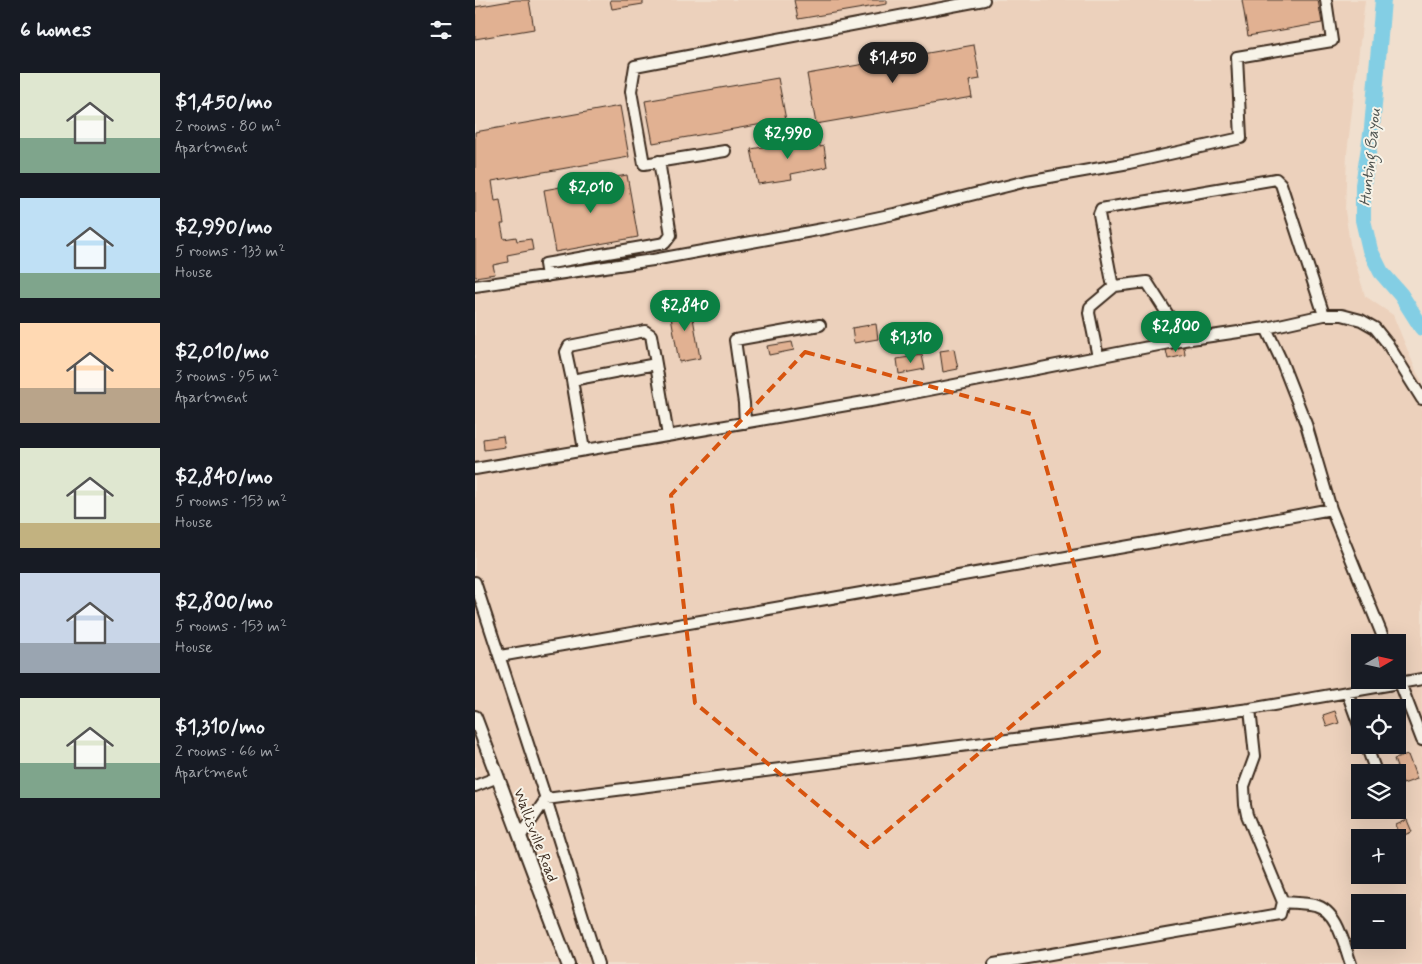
<!DOCTYPE html>
<html lang="en">
<head>
<meta charset="utf-8">
<style>
	:root { --surface:#171b24; --page:#20242c; --text:#f1f3f6; --muted:#9ea1a6; --accent:#0b8043 }
	body { margin:0; font-family:Mynerve,sans-serif; background:var(--page); color:var(--text); height:100vh; display:flex; flex-direction:column; font-size:19px; white-space:nowrap }
	* { box-sizing:border-box; margin:0 }
	p { font-size:16px; color:var(--muted) }
	.icon { flex:none; width:28px; height:28px; fill:none; stroke:currentColor; stroke-width:2; stroke-linecap:round; stroke-linejoin:round }
	.map { position:relative; flex:1; overflow:hidden }
	.sheet { display:flex; flex-direction:column; background:var(--surface); width:475px }
	.sheet>* { flex:none }
	.needle { width:32px; rotate:81deg }
	.controls { position:absolute; left:876px; top:634px; display:grid; gap:10px }
	.controls a { display:grid; place-items:center; width:55px; height:55px; border-radius:0px; background:var(--surface); box-shadow:0 5px 20px #0002; font-size:25px }
	.price { position:absolute; translate:-50% -42px; padding:0 11px; border-radius:18px; background:var(--accent); color:#fff; font-size:16px; line-height:32px; filter:drop-shadow(0 1px 2px #0008) }
	.price::after { content:''; position:absolute; left:50%; top:30px; width:15px; height:11px; margin-left:-8px; background:inherit; clip-path:polygon(0 0,100% 0,50% 100%) }
	.price.current { background:#222; color:#fff }
	ul { padding:0; list-style:none }
	li { display:flex; align-items:center; gap:15px; height:125px; padding:0 20px }
	li span { display:grid; place-items:center; flex:none; width:140px; height:100px; border-radius:0px; color:#555 }
	li>.icon { margin-inline-start:auto }
	span .icon { width:60px; height:60px; fill:#fffc; stroke-width:1 }
	li b { font-size:21px }
	h2 { display:flex; justify-content:space-between; align-items:center; height:60px; padding:0 20px; font-size:21px }
	main { display:flex; flex:1; min-height:0 }
	.map>svg:first-child { display:block }
	.built { fill:#ecd1bc; fill-rule:evenodd }
	.lines { fill:none; stroke-linecap:round; stroke-linejoin:round }
	.river { stroke:#83cee4; stroke-width:16 }
	.building { fill:#e1b192; stroke:#3b2a1e }
	.minor-casing { stroke:#3b2a1e; stroke-width:14 }
	.major-casing { stroke:#3b2a1e; stroke-width:16 }
	.minor { stroke:#f7f3e8; stroke-width:10 }
	.major { stroke:#f7f3e8; stroke-width:12 }
	.marked { fill:none; stroke:#d7540e; stroke-width:4; stroke-dasharray:10 6; stroke-linejoin:round }
	.labels { text-anchor:middle; stroke-width:4; stroke-linejoin:round; paint-order:stroke }
	.street-label { font-size:15px; fill:#3b2a1e; stroke:#f7f3e8 }
	.water-label { font-size:16px; font-style:italic; fill:#4d5350; stroke:#f7f3e8 }
</style>
</head>
<body>
<main>
<section class="sheet">
<h2>6 homes<svg class="icon" aria-label="filters" viewBox="0 0 24 24"><path d="M4 7h16M4 17h16"/><circle cx="9" cy="7" r="2"/><circle cx="15" cy="17" r="2"/></svg></h2>
<ul>
<li><span style="background:linear-gradient(#dfe7d0 65%,#7fa58c 0)"><svg class="icon" aria-label="home" viewBox="0 0 24 24"><path d="M3 11l9-7 9 7M6 9v11h12V9"/></svg></span><div><b>$1,450/mo</b><p>2 rooms · 80 m²</p><p>Apartment</p></div></li>
<li><span style="background:linear-gradient(#bfe0f5 75%,#7fa58c 0)"><svg class="icon" aria-label="home" viewBox="0 0 24 24"><path d="M3 11l9-7 9 7M6 9v11h12V9"/></svg></span><div><b>$2,990/mo</b><p>5 rooms · 133 m²</p><p>House</p></div></li>
<li><span style="background:linear-gradient(#ffd9b3 65%,#b9a48a 0)"><svg class="icon" aria-label="home" viewBox="0 0 24 24"><path d="M3 11l9-7 9 7M6 9v11h12V9"/></svg></span><div><b>$2,010/mo</b><p>3 rooms · 95 m²</p><p>Apartment</p></div></li>
<li><span style="background:linear-gradient(#dfe7d0 75%,#c2b280 0)"><svg class="icon" aria-label="home" viewBox="0 0 24 24"><path d="M3 11l9-7 9 7M6 9v11h12V9"/></svg></span><div><b>$2,840/mo</b><p>5 rooms · 153 m²</p><p>House</p></div></li>
<li><span style="background:linear-gradient(#c9d6e8 70%,#9aa5b1 0)"><svg class="icon" aria-label="home" viewBox="0 0 24 24"><path d="M3 11l9-7 9 7M6 9v11h12V9"/></svg></span><div><b>$2,800/mo</b><p>5 rooms · 153 m²</p><p>House</p></div></li>
<li><span style="background:linear-gradient(#dfe7d0 65%,#7fa58c 0)"><svg class="icon" aria-label="home" viewBox="0 0 24 24"><path d="M3 11l9-7 9 7M6 9v11h12V9"/></svg></span><div><b>$1,310/mo</b><p>2 rooms · 66 m²</p><p>Apartment</p></div></li>
</ul>
</section>
<div class="map">
<svg width="947" height="964" viewBox="0 0 947 964">
	<rect width="100%" height="100%" fill="#f0dfce"/>
	<filter id="ink" filterUnits="userSpaceOnUse"><feTurbulence type="fractalNoise" baseFrequency=".02" numOctaves="2"/><feDisplacementMap in="SourceGraphic" scale="10" xChannelSelector="R" yChannelSelector="G"/><feConvolveMatrix kernelMatrix="1 2 1 2 8 2 1 2 1" color-interpolation-filters="sRGB"/></filter>
	<g filter="url(#ink)">
		<path class="built" d="M0 0H890L872 153 870 211 875 244 890 296 918 315 942 373 947 381V964H0ZM885 642H922V680H885ZM885 708H922V745H885ZM885 772H922V810H885ZM885 838H922V875H885ZM885 902H922V940H885Z"/>
		<g class="lines">
			<path class="river" d="M908 0 897 128 888 185V220L895 250 906 272 926 295 947 328"/>
		</g>
		<path class="building" d="M41 0H54L59 29 0 39V7Z
			M135 0H168V4L137 9Z
			M319 0H412V4L323 19Z
			M767 0H843L847 23 773 36Z
			M499 45 505 79 494 81 497 97 341 124 332 74Z
			M303 78 311 120 178 143 170 101Z
			M145 106 154 157 17 181 20 201 25 200 29 224H26L29 239 41 237 42 241 56 239 58 250 32 255 33 262 18 265 20 274 0 277V132Z
			M344 138 345 147 349 146 352 167 316 174 317 179 283 184 276 149Z
			M152 175 163 237 80 252 69 190Z
			M215 301 225 358 204 362 194 305Z
			M401 324 403 339 379 343 377 328Z
			M317 342 319 350 294 355 292 346Z
			M709 347 710 355 693 359 691 350Z
			M479 349 483 369 468 372 465 351Z
			M447 355 450 369 424 374 422 359Z
			M28 436 30 447 9 450 8 439Z
			M860 711 864 723 852 727 848 715Z
			M933 755 942 779 928 784 919 759Z
			M932 820 937 832 926 836 921 825Z"/>
		<g class="lines">
			<g class="minor-casing">
				<path id="minor" d="M250 151 169 164 156 91 160 66 509 0
					M72 276 70 264 190 243 196 235 184 161
					M0 286 178 260 353 228 419 214 552 181 654 163 766 138 762 57 857 41 851 0
					M791 328 849 315H867L886 320 900 328 912 343 947 399
					M709 340 672 282 640 286 637 282 624 214 626 209 801 179 806 184 849 315
					M623 357 614 313 615 307 640 286
					M97 380 91 352 94 346 170 331 176 335 181 364
					M270 423 269 403 260 340 345 325
					M109 450 97 380 181 364 193 436
					M0 469 413 398 709 340 791 328 806 360 831 424 856 509 910 642
					M0 582 71 799 123 964
					M25 656 689 540 856 509
					M922 675 947 740
					M872 692 885 728
					M891 745 900 769
					M0 786 23 777
					M45 837 71 799 775 709 947 679
					M808 902C818 903 830 903 840 905 863 911 869 945 876 964
					M519 964 805 914 808 902 772 815 770 805 769 786 780 756 775 709"/>
			</g>
			<g class="major-casing">
				<path id="major" d="M0 717 93 964"/>
			</g>
			<use href="#minor" class="minor"/>
			<use href="#major" class="major"/>
		</g>
	</g>
	<path class="marked" d="M330 352 556 414 624 652 393 847 220 703 196 495Z"/>
	<g class="labels">
		<g class="street-label">
			<text transform="translate(61 835) rotate(69)" y="5">Wallisville Road</text>
		</g>
		<g class="water-label">
			<text transform="translate(894 157) rotate(-84)" y="6">Hunting Bayou</text>
		</g>
	</g>
</svg>
<div class="controls">
<a><svg class="needle" viewBox="-14 -14 28 28"><path d="M0-13l5 13h-10z" fill="#e53935"/><path d="M0 13l5-13h-10z" fill="#9ea1a6"/></svg></a>
<a><svg class="icon" aria-label="locate" viewBox="0 0 24 24"><circle cx="12" cy="12" r="6"/><path d="M12 2v4M12 18v4M2 12h4M18 12h4"/></svg></a>
<a><svg class="icon" aria-label="layers" viewBox="0 0 24 24"><path d="M12 4l9 5-9 5-9-5zM3 14l9 5 9-5"/></svg></a>
<a>+</a>
<a>−</a>
</div>
<b class="price current" style="left:418px;top:84px">$1,450</b>
<b class="price" style="left:313px;top:160px">$2,990</b>
<b class="price" style="left:116px;top:214px">$2,010</b>
<b class="price" style="left:210px;top:332px">$2,840</b>
<b class="price" style="left:701px;top:353px">$2,800</b>
<b class="price" style="left:436px;top:364px">$1,310</b>
</div>
</main>
</body>
</html>
